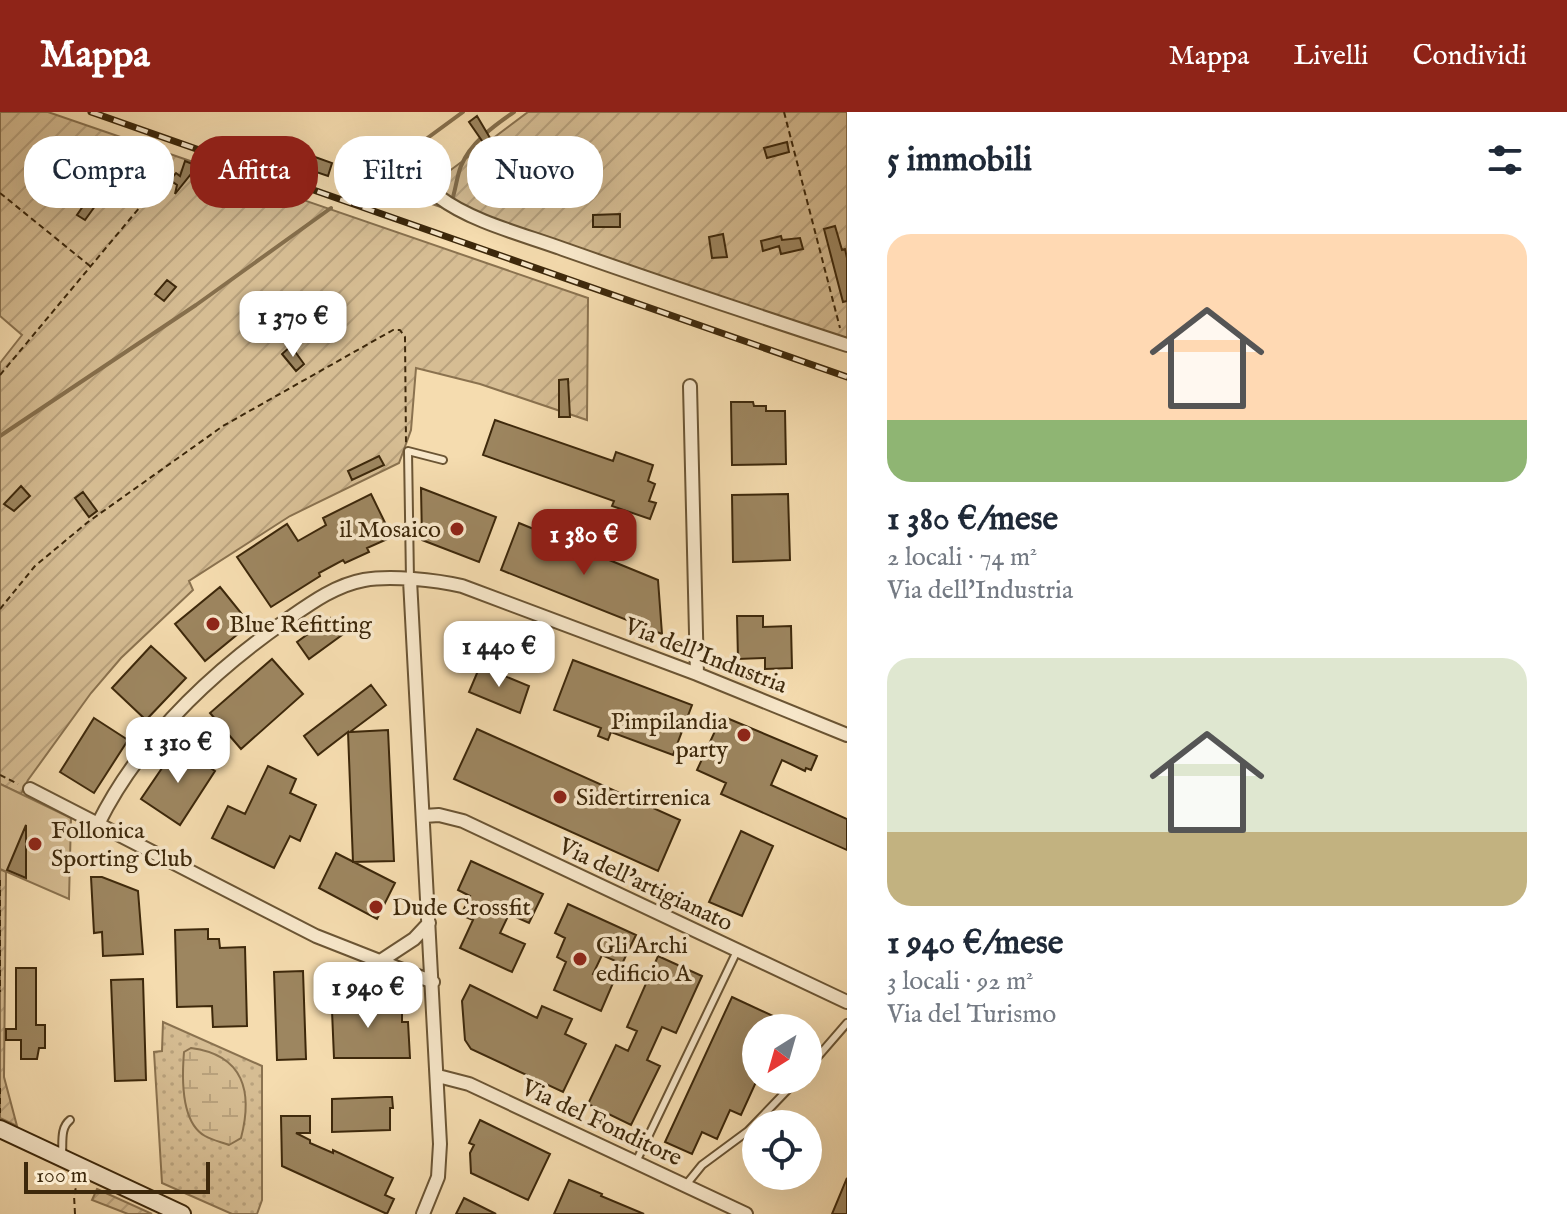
<!DOCTYPE html>
<html lang="it">
<head>
<meta charset="utf-8">
<style>
	:root { --surface:#fff; --page:#f2f2f3; --text:#1f2937; --muted:#747a83; --accent:#8f2418 }
	body { margin:0; font-family:"IM FELL English",serif; background:var(--page); color:var(--text); height:100vh; display:flex; flex-direction:column; font-size:30px; white-space:nowrap }
	* { box-sizing:border-box; margin:0 }
	p { font-size:26px; color:var(--muted) }
	.icon { flex:none; width:44px; height:44px; fill:none; stroke:currentColor; stroke-width:2; stroke-linecap:round; stroke-linejoin:round }
	.map { position:relative; flex:1; overflow:hidden }
	.panel { display:flex; flex-direction:column; background:var(--surface); width:720px }
	.panel>* { flex:none }
	.top-card { position:absolute; left:24px; top:24px; width:702px; height:72px; display:flex; gap:16px }
	.needle { width:52px; rotate:217deg }
	.buttons { position:absolute; left:742px; top:902px; display:grid; gap:16px }
	.buttons a { display:grid; place-items:center; width:80px; height:80px; border-radius:50%; background:var(--surface); box-shadow:0 8px 32px #0002; font-size:40px }
	.scale { position:absolute; left:24px; bottom:20px; width:186px; box-sizing:border-box; padding-left:8px; border:4px solid #3d280b; border-top:0; font-size:22px; line-height:28px; white-space:nowrap; color:#3d280b; -webkit-text-stroke:6px #f8e8cb; paint-order:stroke }
	.price { position:absolute; translate:-50% -68px; padding:0 18px; border-radius:16px; background:#fff; color:#222; font-size:26px; line-height:52px; filter:drop-shadow(0 2px 4px #0008) }
	.price::after { content:''; position:absolute; left:50%; top:48px; width:24px; height:18px; margin-left:-12px; background:inherit; clip-path:polygon(0 0,100% 0,50% 100%) }
	.price.on { background:var(--accent); color:#fff }
	ul { padding:0; list-style:none }
	li { display:grid; align-content:center; gap:16px; height:424px; padding:0 40px }
	li span { display:grid; place-items:center; height:248px; border-radius:24px; color:#555 }
	li>.icon { margin-inline-start:auto }
	span .icon { width:144px; height:144px; fill:#fffc; stroke-width:1 }
	li b { font-size:34px }
	h2 { display:flex; justify-content:space-between; align-items:center; height:96px; padding:0 40px; font-size:34px }
	.chip { padding:0 28px; border-radius:32px; background:var(--surface); box-shadow:0 8px 32px #0002; font-size:28px; line-height:72px }
	.chip.on { background:var(--accent); color:#fff }
	header { display:flex; align-items:center; gap:48px; box-sizing:border-box; height:112px; padding:0 40px; background:var(--accent); color:#fff }
	header strong { font-size:38px }
	nav { display:flex; gap:44px; margin-inline-start:auto; font-size:28px }
	main { display:flex; flex:1; min-height:0 }
	.map>svg:first-child { display:block }
	.grass { fill:url(#grass-dots); stroke:#8a724f; stroke-width:2 }
	.wetland { fill:url(#wetland-marsh); stroke:#8a724f; stroke-width:2 }
	.garden { fill:url(#garden-furrows); stroke:#8a724f; stroke-width:2 }
	.pitch { fill:#d6bd93; stroke:#8a724f; stroke-width:2 }
	.lines { fill:none; stroke-linecap:round; stroke-linejoin:round }
	.stream { stroke:#866f4c; stroke-width:4 }
	.building { fill:#9d8660; stroke:#3d280b; stroke-width:2 }
	.service-casing { stroke:#6b5534; stroke-width:10 }
	.minor-casing { stroke:#6b5534; stroke-width:16 }
	.secondary-casing { stroke:#3d280b; stroke-width:20 }
	.path { stroke:#3d280b; stroke-width:2; stroke-dasharray:6 4; stroke-linecap:butt }
	.service { stroke:#f8e8cb; stroke-width:6 }
	.minor { stroke:#f8e8cb; stroke-width:12 }
	.secondary { stroke:#f8e8cb; stroke-width:16 }
	.rail-casing { stroke:#3d280b; stroke-width:7 }
	.rail { stroke:#f8e8cb; stroke-width:4; stroke-dasharray:12; stroke-linecap:butt }
	.poi-dot { fill:#8f2418; stroke:#f8e8cb; stroke-width:3 }
	.labels { text-anchor:middle; stroke-width:7; stroke-linejoin:round; paint-order:stroke }
	.poi-label { font-size:24px; fill:#3d280b; stroke:#f8e8cb; text-anchor:start }
	.street-label { font-size:24px; fill:#3d280b; stroke:#f8e8cb }
</style>
</head>
<body>
<header>
<strong>Mappa</strong>
<nav><a>Mappa</a><a>Livelli</a><a>Condividi</a></nav>
</header>
<main>
<div class="map">
<svg width="847" height="1102" viewBox="0 0 847 1102">
	<defs>
		<pattern id="grass-dots" width="8" height="8" patternUnits="userSpaceOnUse" patternTransform="scale(2)"><rect width="8" height="8" fill="#d6bd93"/><path d="M2 2h.1M6 6h.1" fill="none" stroke="#b9a27d" stroke-width="1.8" stroke-linecap="round"/></pattern>
		<pattern id="wetland-marsh" width="20" height="14" patternUnits="userSpaceOnUse" patternTransform="scale(2)"><rect width="20" height="14" fill="#d6bd93"/><path d="M1 5h8M5 5V1M11 12h8M15 12V8" fill="none" stroke="#b9a27d"/></pattern>
		<pattern id="garden-furrows" width="10" height="10" patternUnits="userSpaceOnUse" patternTransform="scale(2)"><rect width="10" height="10" fill="#d6bd93"/><path d="M-1 1l2-2M0 10L10 0M9 11l2-2" fill="none" stroke="#b9a27d"/></pattern>
	</defs>
	<rect width="100%" height="100%" fill="#f5dcaf"/>
	<filter id="stains"><feTurbulence type="fractalNoise" baseFrequency=".0025" numOctaves="4"/><feColorMatrix values="0 0 0 0 .2 0 0 0 0 .09 0 0 0 0 .02 0 0 0 .5 -.17"/></filter>
	<radialGradient id="worn" r=".72"><stop offset=".6" stop-color="#630" stop-opacity="0"/><stop offset="1" stop-color="#630" stop-opacity=".3"/></radialGradient>
	<path class="grass" d="M163 910 262 954V1088L257 1102H232L162 1071 154 940 162 939Z"/>
	<path class="wetland" d="M191 936C244 943 253 980 241 1026L229 1033C221 1030 212 1028 205 1024 180 1010 182 964 184 940Z"/>
	<path class="garden" d="M0 0H48L588 186 587 308 480 272 416 256 411 318 399 351 290 404 189 469 193 478 121 546 91 581 28 668 21 682 0 672V251L22 223 0 204Z
		M528 0H847V231L432 92 440 66Z
		M0 757 6 760 4 965 17 1014 0 1006Z
		M97 1077 152 1102H128L92 1088Z"/>
	<path class="pitch" d="M0 672 71 706 69 787 0 757Z"/>
	<g class="lines">
		<path class="stream" d="M358 77 463 0
			M453 85C456 75 457 64 461 54 470 31 495 13 514 0
			M0 324 196 193 331 96"/>
	</g>
	<path class="building" d="M477 4 493 31 487 36 469 10Z
		M787 30 789 40 767 46 764 36Z
		M440 38 446 48 427 60 430 65 412 76 404 62Z
		M315 45 332 51 328 64 310 58Z
		M185 49 213 60 210 71 191 62 175 82 177 73 170 68 176 61 180 64Z
		M90 84 98 90 85 108 77 103Z
		M620 102V115H593V103Z
		M835 114 842 138 845 137 847 146V189L843 190 824 117Z
		M723 122 727 145 712 146 709 125Z
		M781 124 782 128 800 126 803 137 781 142 779 134 763 139 761 129Z
		M167 168 176 175 164 189 155 182Z
		M291 234 304 252 296 259 282 242Z
		M568 267 570 305H559V268Z
		M731 290H753L754 294H766V299H785L786 352 732 353Z
		M495 308 613 349 616 340 653 353 648 369 655 372 649 389 656 391 650 407 612 394 614 389 483 343Z
		M379 344 384 353 352 368 348 359Z
		M21 374 30 384 14 399 4 392Z
		M421 376 496 405 479 450 422 428Z
		M83 380 97 399 89 405 75 386Z
		M371 382 392 425 367 436 369 440 345 451 343 448 319 461 320 464 271 495 237 445 287 412 298 429 326 413 323 406Z
		M788 382 790 448 733 450 732 383Z
		M519 411 658 468 662 522 501 458Z
		M220 475 250 512 205 549 175 512Z
		M737 504H763V515L791 514 792 556 765 557V546L738 547Z
		M330 506 342 523 309 547 297 530Z
		M151 534 186 566 146 608 112 576Z
		M272 547 303 582 241 637 210 601Z
		M573 548 692 593 673 643 611 620 608 628 598 624 601 616 554 598Z
		M480 554 529 574 520 601 469 580Z
		M371 573 386 593 350 620 388 618 394 749 353 750 348 620 318 643 304 624Z
		M722 604 817 644 811 658 806 656 805 659 782 648 771 673 847 707V738L721 682 726 671 697 658Z
		M94 606 128 628 94 681 60 660Z
		M477 617 680 708 658 759 454 667Z
		M177 634 215 659 180 713 141 687Z
		M268 654 296 667 290 681 316 693 300 729 290 724 274 756 212 726 228 694 245 702Z
		M26 713V766L7 758Z
		M741 719 773 734 742 804 709 790Z
		M336 741 395 771 377 807 319 776Z
		M471 749 543 782 529 811 509 802 500 821 525 832 512 860 460 836 473 808 461 803 470 784 458 778Z
		M91 765H102L138 779 143 842 103 844 102 820 94 821Z
		M568 792 636 823 622 852 602 843 593 862 613 871 601 899 554 878 566 850 557 845 565 826 555 821Z
		M208 817V827H219L220 836 245 835 247 914 213 915 212 894 177 895 175 818Z
		M658 844 702 864 676 921 662 915 647 948 660 954 631 1013 588 992 616 933 628 939 637 919 627 915Z
		M16 856H36V913H45V936H39L37 947H21V928H6V917H16Z
		M303 859 306 947 277 948 274 860Z
		M143 867 146 968 115 969 111 868Z
		M470 873 537 906 542 894 572 907 565 922 586 932 563 980 471 937 465 928 462 889Z
		M331 875 371 895 402 894V910H408L410 946H334Z
		M732 885 799 916H756V970L741 1003 730 998 717 1027 702 1020 692 1042 665 1030Z
		M386 985H392L393 996H390V1018L332 1020V987Z
		M281 1004H310V1021H296L310 1028V1031L333 1041V1038L393 1066 385 1083 394 1087 387 1102 282 1054Z
		M480 1008 550 1042 528 1088 471 1061 470 1041 474 1033 469 1031Z
		M847 1066V1102H832Z
		M569 1068 602 1082 601 1084 644 1102H554Z
		M464 1086 496 1102H456Z"/>
	<g class="lines">
		<g class="service-casing">
			<path id="service" d="M410 467 408 339 443 348
				M808 956 847 911
				M62 1042C63 1030 60 1016 70 1008
				M636 1050 737 839
				M685 1074 702 1053 748 1019 797 968"/>
		</g>
		<g class="minor-casing">
			<path id="minor" d="M439 85C472 110 525 123 563 137 657 170 752 202 847 233
				M690 274 697 562
				M410 468 440 1032 438 1065 423 1102
				M30 677 316 824 433 870
				M424 704 439 703 463 709 847 890
				M98 712C140 627 212 560 288 507 311 491 336 473 364 468 390 463 436 468 462 474L697 562 847 623
				M382 848 414 827 429 811
				M438 964 469 972 746 1102"/>
		</g>
		<g class="secondary-casing">
			<path id="secondary" d="M0 1017 182 1102"/>
		</g>
		<path class="path" d="M784 0 840 216
			M0 81 90 154
			M0 263 165 65
			M0 497 35 454 88 410 223 314 393 218H400L405 225 406 331
			M0 663 18 672
			M0 768V880
			M0 976V1001
			M75 1102 74 1083 78 1068"/>
		<use href="#service" class="service"/>
		<use href="#minor" class="minor"/>
		<use href="#secondary" class="secondary"/>
		<g class="rail-casing">
			<path id="rail" d="M91 0 847 265"/>
		</g>
		<use href="#rail" class="rail"/>
	</g>
	<g class="poi-dot">
		<circle cx="457" cy="417" r="8"/>
		<circle cx="213" cy="512" r="8"/>
		<circle cx="744" cy="623" r="8"/>
		<circle cx="560" cy="685" r="8"/>
		<circle cx="35" cy="732" r="8"/>
		<circle cx="376" cy="795" r="8"/>
		<circle cx="580" cy="847" r="8"/>
	</g>
	<g class="labels">
		<g class="poi-label">
			<text x="441" y="425" text-anchor="end">il Mosaico</text>
			<text x="229" y="520">Blue Refitting</text>
			<text x="728" y="617" text-anchor="end">Pimpilandia<tspan x="728" dy="28">party</tspan></text>
			<text x="576" y="693">Sidertirrenica</text>
			<text x="51" y="726">Follonica<tspan x="51" dy="28">Sporting Club</tspan></text>
			<text x="392" y="803">Dude Crossfit</text>
			<text x="596" y="841">Gli Archi<tspan x="596" dy="28">edificio A</tspan></text>
		</g>
		<g class="street-label">
			<text transform="translate(706 543) rotate(21)" y="8">Via dell'Industria</text>
			<text transform="translate(646 772) rotate(25)" y="8">Via dell'artigianato</text>
			<text transform="translate(602 1010) rotate(25)" y="8">Via del Fonditore</text>
		</g>
	</g>
	<rect width="100%" height="100%" filter="url(#stains)"/>
	<rect width="100%" height="100%" fill="url(#worn)"/>
</svg>
<div class="buttons">
<a><svg class="needle" viewBox="-14 -14 28 28"><path d="M0-13l5 13h-10z" fill="#e53935"/><path d="M0 13l5-13h-10z" fill="#747a83"/></svg></a>
<a><svg class="icon" aria-label="locate" viewBox="0 0 24 24"><circle cx="12" cy="12" r="6"/><path d="M12 2v4M12 18v4M2 12h4M18 12h4"/></svg></a>
</div>
<div class="scale">100 m</div>
<b class="price" style="left:293px;top:247px">1 370 €</b>
<b class="price on" style="left:584px;top:465px">1 380 €</b>
<b class="price" style="left:499px;top:577px">1 440 €</b>
<b class="price" style="left:178px;top:673px">1 310 €</b>
<b class="price" style="left:368px;top:918px">1 940 €</b>
<div class="top-card">
<a class="chip">Compra</a>
<a class="chip on">Affitta</a>
<a class="chip">Filtri</a>
<a class="chip">Nuovo</a>
</div>
</div>
<section class="panel">
<h2>5 immobili<svg class="icon" aria-label="filters" viewBox="0 0 24 24"><path d="M4 7h16M4 17h16"/><circle cx="9" cy="7" r="2"/><circle cx="15" cy="17" r="2"/></svg></h2>
<ul>
<li><span style="background:linear-gradient(#ffd9b3 75%,#8fb573 0)"><svg class="icon" aria-label="home" viewBox="0 0 24 24"><path d="M3 11l9-7 9 7M6 9v11h12V9"/></svg></span><div><b>1 380 €/mese</b><p>2 locali · 74 m²</p><p>Via dell'Industria</p></div></li>
<li><span style="background:linear-gradient(#dfe7d0 70%,#c2b280 0)"><svg class="icon" aria-label="home" viewBox="0 0 24 24"><path d="M3 11l9-7 9 7M6 9v11h12V9"/></svg></span><div><b>1 940 €/mese</b><p>3 locali · 92 m²</p><p>Via del Turismo</p></div></li>
</ul>
</section>
</main>
</body>
</html>
